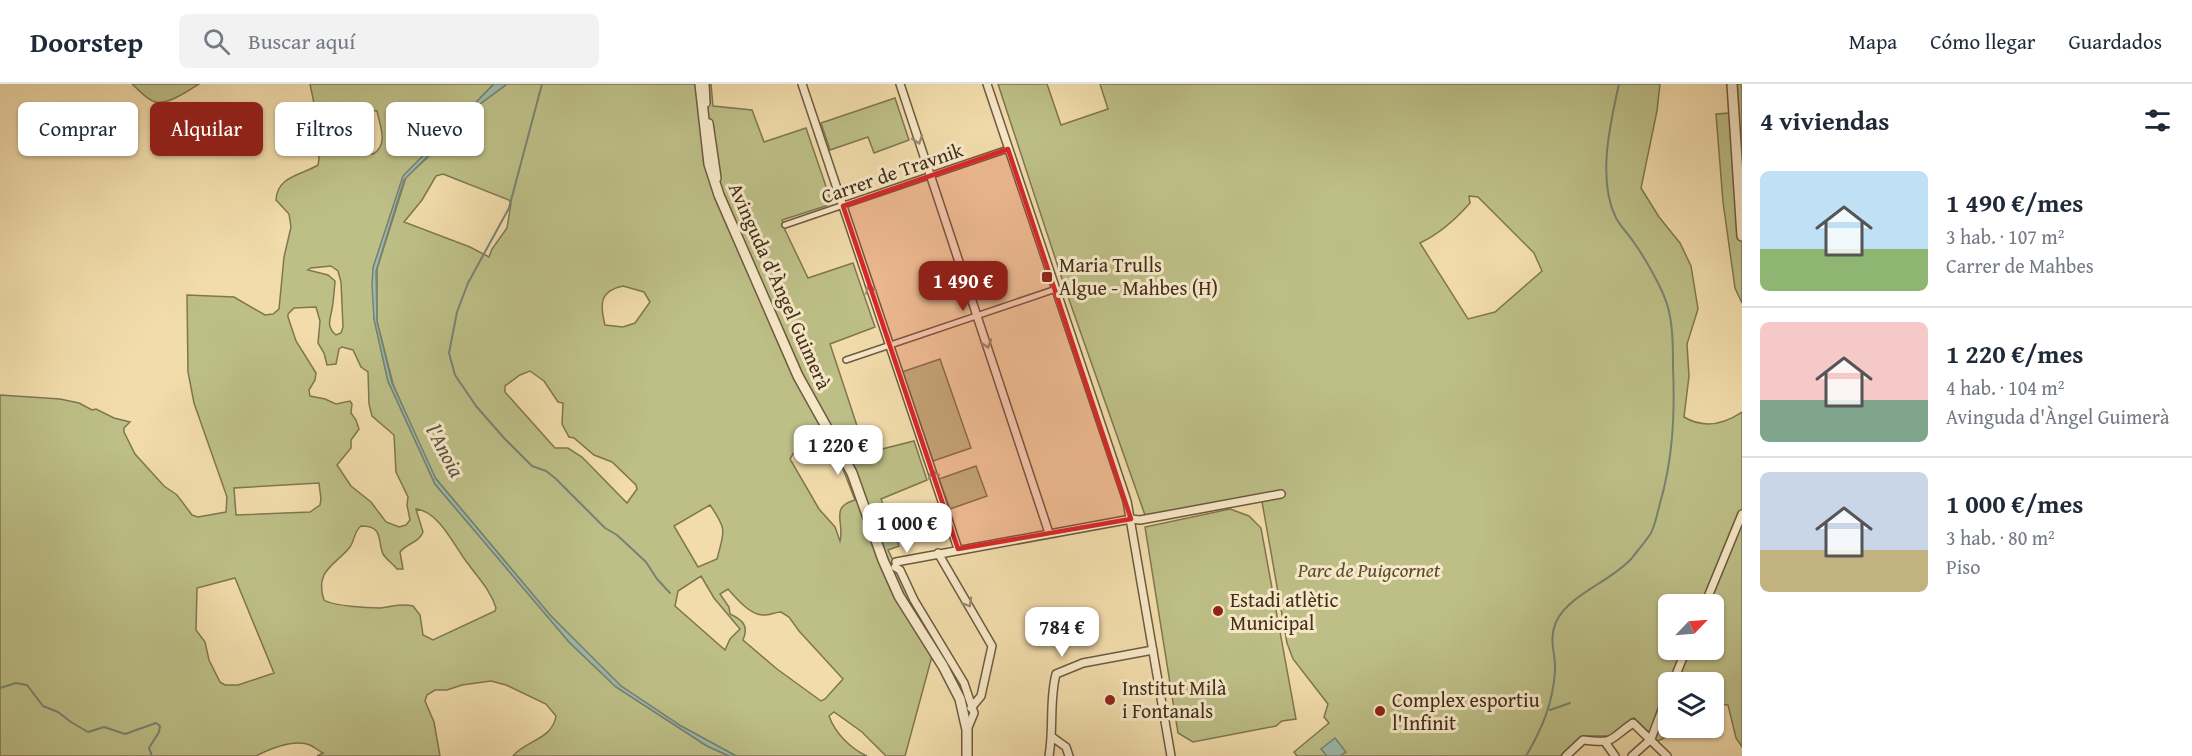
<!DOCTYPE html>
<html lang="es">
<head>
<meta charset="utf-8">
<style>
	:root { --surface:#fff; --page:#f2f2f3; --text:#1f2937; --muted:#747a83; --line:#e0e1e3; --accent:#8f2418 }
	body { margin:0; font-family:"Gentium Book Plus",serif; background:var(--page); color:var(--text); height:100vh; display:flex; flex-direction:column; font-size:22px; white-space:nowrap }
	* { box-sizing:border-box; margin:0 }
	p { font-size:20px; color:var(--muted) }
	.icon { flex:none; width:33px; height:33px; fill:none; stroke:currentColor; stroke-width:2; stroke-linecap:round; stroke-linejoin:round }
	.map { position:relative; flex:1; overflow:hidden }
	.drawer { display:flex; flex-direction:column; background:var(--surface); width:450px }
	.drawer>* { flex:none }
	.banner { position:absolute; left:18px; top:18px; width:570px; height:54px; display:flex; gap:12px }
	.needle { width:39px; rotate:65deg }
	.buttons { position:absolute; left:1658px; top:510px; display:grid; gap:12px }
	.buttons a { display:grid; place-items:center; width:66px; height:66px; border-radius:9px; background:var(--surface); box-shadow:0 2px 4px #0004; font-size:30px }
	.price { position:absolute; translate:-50% -51px; padding:0 14px; border-radius:12px; background:#fff; color:#222; font-size:20px; line-height:39px; filter:drop-shadow(0 2px 3px #0008) }
	.price::after { content:''; position:absolute; left:50%; top:36px; width:18px; height:14px; margin-left:-9px; background:inherit; clip-path:polygon(0 0,100% 0,50% 100%) }
	.price.on { background:var(--accent); color:#fff }
	ul { padding:0; list-style:none }
	li { display:flex; align-items:center; gap:18px; height:150px; padding:0 18px }
	li+li { border-top:2px solid var(--line) }
	li span { display:grid; place-items:center; flex:none; width:168px; height:120px; border-radius:9px; color:#555 }
	li>.icon { margin-inline-start:auto }
	span .icon { width:72px; height:72px; fill:#fffc; stroke-width:1 }
	li b { font-size:26px }
	h2 { display:flex; justify-content:space-between; align-items:center; height:72px; padding:0 18px; font-size:26px }
	.chip { padding:0 21px; border-radius:9px; background:var(--surface); box-shadow:0 2px 4px #0004; font-size:21px; line-height:54px }
	.chip.on { background:var(--accent); color:#fff }
	header { display:flex; align-items:center; gap:36px; box-sizing:border-box; height:84px; padding:0 30px; background:var(--surface); border-bottom:2px solid var(--line) }
	header strong { font-size:28px }
	nav { display:flex; gap:33px; margin-inline-start:auto; font-size:21px }
	.search { width:420px; height:54px; background:var(--page); display:flex; align-items:center; gap:15px; box-sizing:border-box; padding:0 21px; border-radius:9px; color:var(--muted); font-size:22px }
	main { display:flex; flex:1; min-height:0 }
	.map>svg:first-child { display:block }
	.green { fill:#bdbf87; stroke:#7f7651; stroke-width:1.5; fill-rule:evenodd }
	.water { fill:#9bbbad; stroke:#778373; stroke-width:1.5 }
	.lines { fill:none; stroke-linecap:round; stroke-linejoin:round }
	.stream { stroke:#778373; stroke-width:2 }
	.pedestrian-casing { stroke:#6d5a3f; stroke-width:8 }
	.minor-casing { stroke:#6d5a3f; stroke-width:10 }
	.tertiary-casing { stroke:#6d5a3f; stroke-width:12 }
	.pedestrian { stroke:#f7e8c8; stroke-width:5 }
	.minor { stroke:#f7e8c8; stroke-width:7 }
	.tertiary { stroke:#f7e8c8; stroke-width:9 }
	.oneway { stroke:#9c8b72 }
	.marked { fill:#d62828; fill-opacity:0.2; stroke:#d62828; stroke-width:4.5; stroke-linejoin:round }
	.poi-dot { fill:#8f2418; stroke:#f7e8c8; stroke-width:2 }
	.labels { text-anchor:middle; stroke-width:6; stroke-linejoin:round; paint-order:stroke }
	.street-label { font-size:20px; fill:#412e1b; stroke:#f7e8c8 }
	.poi-label { font-size:20px; fill:#412e1b; stroke:#f7e8c8; text-anchor:start }
	.park-label { font-size:20px; font-style:italic; fill:#5a4b31; stroke:#f7e8c8 }
	.water-label { font-size:21px; font-style:italic; fill:#585140; stroke:#f7e8c8 }
</style>
</head>
<body>
<header>
<strong>Doorstep</strong>
<div class="search"><svg class="icon" aria-label="search" viewBox="0 0 24 24"><circle cx="10" cy="10" r="6"/><path d="M15 15l6 6"/></svg>Buscar aquí</div>
<nav><a>Mapa</a><a>Cómo llegar</a><a>Guardados</a></nav>
</header>
<main>
<div class="map">
<svg width="1742" height="672" viewBox="0 0 1742 672">
	<rect width="100%" height="100%" fill="#f2dcab"/>
	<filter id="stains"><feTurbulence type="fractalNoise" baseFrequency=".00333" numOctaves="4"/><feColorMatrix values="0 0 0 0 .2 0 0 0 0 .09 0 0 0 0 .02 0 0 0 .5 -.17"/></filter>
	<radialGradient id="worn" r=".72"><stop offset=".6" stop-color="#630" stop-opacity="0"/><stop offset="1" stop-color="#630" stop-opacity=".3"/></radialGradient>
	<path class="green" d="M132 0H199C188 7 168 21 155 18 147 16 138 5 132 0Z
		M310 0H494L403 93 373 184 374 235 388 297 435 400 569 558 616 603 707 662 729 672H513C526 656 552 656 556 632L546 620 506 601 491 597 462 601 447 606H435L427 611 425 617 434 638 440 672H317L323 669C319 667 314 663 310 661 294 655 270 665 256 672H0V311L60 315 79 319 92 326 96 325 114 334 130 338 124 344V348L135 370 164 402 177 411 192 431 198 433 226 428 227 413 194 319 188 288 187 211 234 213 265 231 273 230 279 225 284 173 291 143 289 130 276 116C277 92 302 91 318 81L319 75 315 24ZM367 26 377 27C380 42 389 61 373 70L350 65 334 64 344 41 351 39 360 28ZM331 182 338 187 341 198 343 243 341 249 336 251C326 243 330 236 332 225 333 222 335 198 335 197L328 191 308 186 311 184ZM316 223 320 237 318 259 324 269 327 281 336 280 339 265 342 263 353 266 361 283 368 288 369 320 372 332 394 351 396 388 408 413 407 421 410 436 406 441 399 443 386 438 371 418 351 402 337 381 351 364V356L359 345 356 336 351 329 352 320 350 317 336 320 325 315 310 312 309 306 315 296 316 289 296 257 288 233V230L294 224ZM319 399 321 415 320 421 310 428 236 431 234 404ZM416 425C440 427 456 466 469 481 479 495 491 507 496 524L495 527 433 556 423 551 420 531 413 522C401 519 391 523 380 524 368 524 333 522 324 516 314 486 336 481 350 463 355 456 354 447 361 442 384 442 377 456 383 470 386 475 393 480 397 485H403L400 468C407 459 419 459 423 448ZM235 494 274 589 238 601H225L220 598 209 576 205 558 196 546 197 504Z
		M507 0H711L713 22 752 26 764 58 806 44 832 120 782 136 785 146 808 194 853 179 875 243 830 260 866 369 914 357 927 396 881 415 899 462 888 466 935 561 905 672H886L862 648 834 628 829 632C835 649 851 665 867 672H736L681 642 621 602 590 572 550 531 432 390 393 300 377 237V185L406 93 426 75 480 20ZM443 90 509 116 511 119 507 144 492 165 489 173 470 163 404 138 422 116 436 92ZM623 202 644 208 650 218 635 239 623 243 605 241C600 221 599 207 623 202ZM530 287 544 297 558 318 563 319 562 340 569 353 574 354 594 371 612 378 636 401 637 405 627 419 582 373 568 364H555L505 308V302L520 291ZM810 355H814L825 369 832 366 841 380 855 416C829 423 845 439 840 457L835 443 819 425 790 375 799 360ZM710 421C728 447 724 447 717 475L698 483 674 442ZM701 492 714 514 740 545 730 555 725 566 675 522 678 507ZM728 505C736 514 749 530 762 531 769 532 775 528 781 528L789 533 799 547 843 595 825 615 821 617 777 585 743 556C749 542 743 536 730 530L729 523 720 510Z
		M998 0H1047L1061 41 1108 25 1100 0H1660L1657 27 1641 104 1659 133 1680 159 1691 182 1698 225 1687 260 1689 292 1684 333C1704 345 1724 340 1742 328V663L1736 654 1728 621 1714 620 1716 648 1711 644H1713V598H1668V644H1684L1658 657 1634 634 1609 652H1583L1560 672H1297L1294 668 1329 639 1324 633 1328 620 1293 575 1287 559 1261 412 1145 431 1066 207ZM1469 112 1478 113 1534 169 1542 187 1495 228 1468 235 1420 159C1439 150 1456 135 1470 119ZM1668 520H1713V566H1668Z
		M1728 0H1742V219L1735 204 1723 118 1716 30 1730 29Z
		M895 14 909 56 874 69 868 53 830 66 821 39Z
		M940 275 971 364 933 377 902 288Z
		M976 382 987 412 950 425 939 395Z
		M1230 425 1249 432 1261 444 1296 635 1282 637 1276 642 1193 658 1178 649 1145 443Z"/>
	<path class="water" d="M494 0H507L480 20 404 96 376 187 377 238 392 299 436 395 550 531 621 602 681 642 736 672H729L707 662 616 603 569 558 435 400 388 297 374 235 372 201 373 184 403 92Z
		M1335 654 1346 668 1340 672H1327L1321 665Z"/>
	<g class="lines">
		<path class="stream" d="M542 0 509 124 468 199 457 228 449 269 455 291 476 322 504 354 532 382 546 387 555 394 605 444 617 451 646 478 657 495 670 509
			M0 604 16 599 27 601 43 622 58 628 71 638 88 648 104 643 125 650 156 639 160 642 159 648 149 664 152 672
			M1550 626 1570 619
			M1526 672C1542 645 1553 619 1555 587 1556 569 1548 557 1556 538 1569 510 1611 498 1632 474 1638 466 1646 457 1651 449 1655 441 1657 431 1659 423 1673 376 1675 331 1673 283 1673 263 1673 239 1667 220 1662 204 1645 174 1635 160 1629 151 1621 143 1616 134 1597 96 1610 40 1619 0"/>
		<g class="pedestrian-casing">
			<path id="pedestrian" d="M785 141 1008 65
				M846 276 1056 205"/>
		</g>
		<g class="minor-casing">
			<path id="minor" d="M705 0 706 19
				M802 0 958 465
				M900 0 1049 449
				M987 0 1127 417 1171 672
				M709 39 717 94
				M938 469 992 562 981 612 971 624
				M896 478 1131 435 1140 436 1281 410
				M895 483 900 486 914 516 964 599 974 629 967 646
				M1705 520 1742 430
				M1673 598 1686 566
				M1052 653 1066 663 1069 672
				M1605 658 1615 672
				M1049 672C1054 644 1049 617 1056 590L1083 579 1153 566
				M1566 672 1583 656C1616 660 1608 656 1633 639L1667 672
				M1632 672 1651 655 1668 610"/>
		</g>
		<g class="tertiary-casing">
			<path id="tertiary" d="M700 0 709 80 719 111 798 292 852 389 883 476 899 512 943 582 960 615 967 646V672
				M1732 0 1742 152"/>
		</g>
		<use href="#pedestrian" class="pedestrian"/>
		<use href="#minor" class="minor"/>
		<use href="#tertiary" class="tertiary"/>
	</g>
	<defs><path id="oneway-chevron" d="M-2-3.5L2.5 0L-2 3.5" fill="none" stroke-width="1.6" stroke-linecap="round" stroke-linejoin="round" transform="scale(1.5)"/></defs>
	<g class="oneway">
		<use href="#oneway-chevron" transform="translate(918 56) rotate(72)"/>
		<use href="#oneway-chevron" transform="translate(870 205) rotate(-108)"/>
		<use href="#oneway-chevron" transform="translate(987 260) rotate(72)"/>
		<use href="#oneway-chevron" transform="translate(933 390) rotate(-109)"/>
		<use href="#oneway-chevron" transform="translate(968 519) rotate(60)"/>
	</g>
	<path class="marked" d="M1008 65 1131 435 958 465 843 122Z"/>
	<g class="poi-dot">
		<rect x="1041" y="187" width="12" height="12" rx="3"/>
		<circle cx="1218" cy="527" r="6"/>
		<circle cx="1110" cy="616" r="6"/>
		<circle cx="1380" cy="627" r="6"/>
	</g>
	<g class="labels">
		<g class="street-label">
			<text transform="translate(892 89) rotate(-19)" y="7">Carrer de Travnik</text>
			<text transform="translate(780 202) rotate(66)" y="7">Avinguda d'Àngel Guimerà</text>
		</g>
		<g class="poi-label">
			<text x="1059" y="188">Maria Trulls<tspan x="1059" dy="23">Algue - Mahbes (H)</tspan></text>
			<text x="1230" y="523">Estadi atlètic<tspan x="1230" dy="23">Municipal</tspan></text>
			<text x="1122" y="611">Institut Milà<tspan x="1122" dy="23">i Fontanals</tspan></text>
			<text x="1392" y="623">Complex esportiu<tspan x="1392" dy="23">l'Infinit</tspan></text>
		</g>
		<g class="park-label">
			<text x="1369" y="493">Parc de Puigcornet</text>
		</g>
		<g class="water-label">
			<text transform="translate(445 367) rotate(62)" y="7">l'Anoia</text>
		</g>
	</g>
	<rect width="100%" height="100%" filter="url(#stains)"/>
	<rect width="100%" height="100%" fill="url(#worn)"/>
</svg>
<div class="buttons">
<a><svg class="needle" viewBox="-14 -14 28 28"><path d="M0-13l5 13h-10z" fill="#e53935"/><path d="M0 13l5-13h-10z" fill="#747a83"/></svg></a>
<a><svg class="icon" aria-label="layers" viewBox="0 0 24 24"><path d="M12 4l9 5-9 5-9-5zM3 14l9 5 9-5"/></svg></a>
</div>
<b class="price on" style="left:963px;top:228px">1 490 €</b>
<b class="price" style="left:838px;top:392px">1 220 €</b>
<b class="price" style="left:907px;top:470px">1 000 €</b>
<b class="price" style="left:1062px;top:574px">784 €</b>
<div class="banner">
<a class="chip">Comprar</a>
<a class="chip on">Alquilar</a>
<a class="chip">Filtros</a>
<a class="chip">Nuevo</a>
</div>
</div>
<section class="drawer">
<h2>4 viviendas<svg class="icon" aria-label="filters" viewBox="0 0 24 24"><path d="M4 7h16M4 17h16"/><circle cx="9" cy="7" r="2"/><circle cx="15" cy="17" r="2"/></svg></h2>
<ul>
<li><span style="background:linear-gradient(#bfe0f5 65%,#8fb573 0)"><svg class="icon" aria-label="home" viewBox="0 0 24 24"><path d="M3 11l9-7 9 7M6 9v11h12V9"/></svg></span><div><b>1 490 €/mes</b><p>3 hab. · 107 m²</p><p>Carrer de Mahbes</p></div></li>
<li><span style="background:linear-gradient(#f6c9c9 65%,#7fa58c 0)"><svg class="icon" aria-label="home" viewBox="0 0 24 24"><path d="M3 11l9-7 9 7M6 9v11h12V9"/></svg></span><div><b>1 220 €/mes</b><p>4 hab. · 104 m²</p><p>Avinguda d'Àngel Guimerà</p></div></li>
<li><span style="background:linear-gradient(#c9d6e8 65%,#c2b280 0)"><svg class="icon" aria-label="home" viewBox="0 0 24 24"><path d="M3 11l9-7 9 7M6 9v11h12V9"/></svg></span><div><b>1 000 €/mes</b><p>3 hab. · 80 m²</p><p>Piso</p></div></li>
</ul>
</section>
</main>
</body>
</html>
